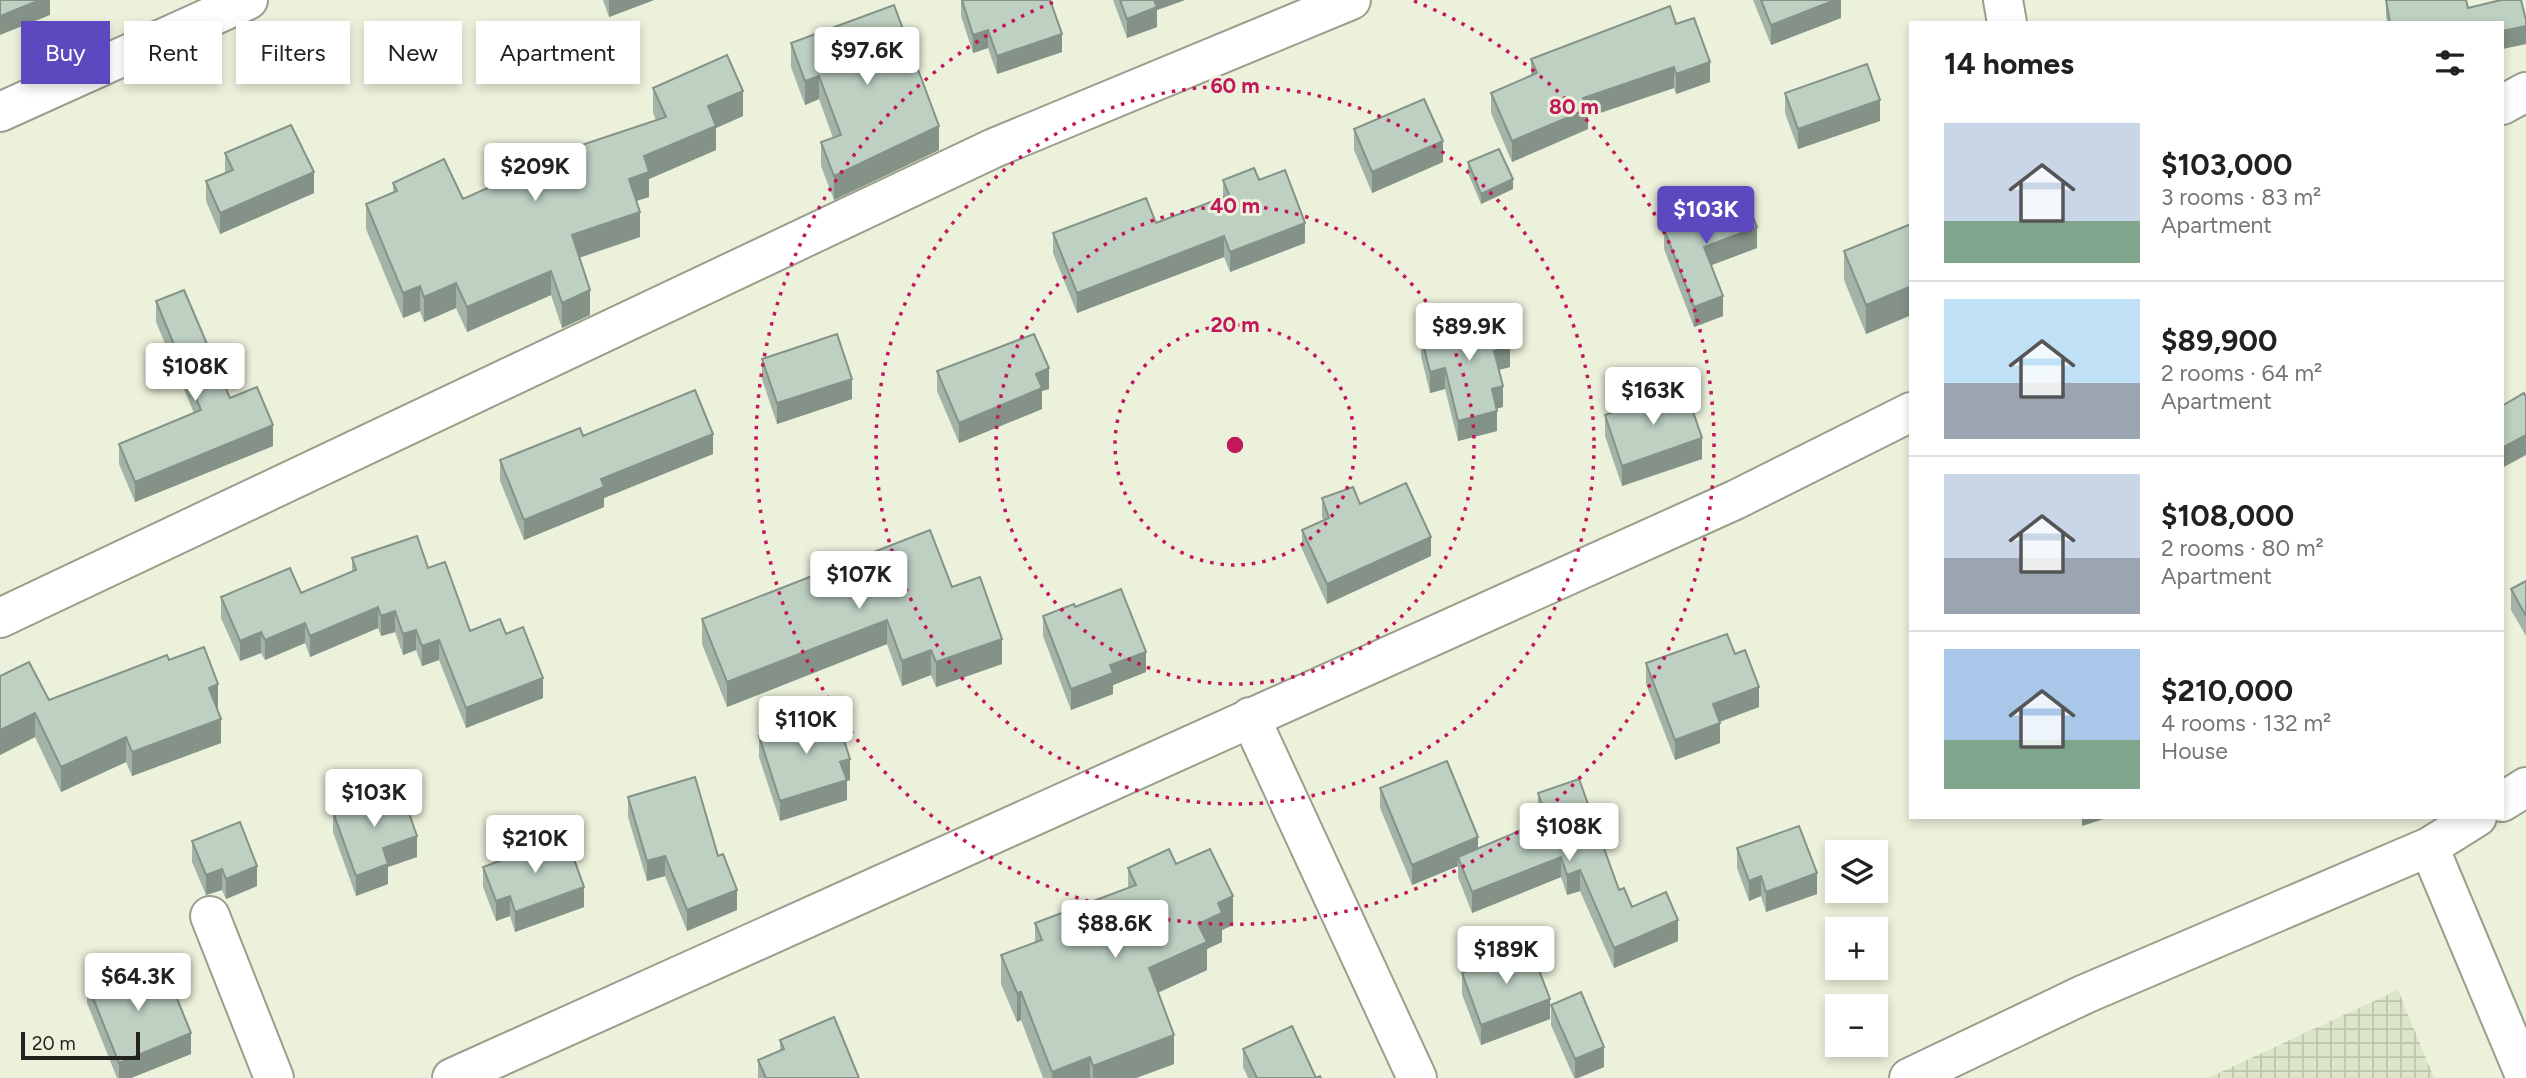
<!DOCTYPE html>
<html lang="en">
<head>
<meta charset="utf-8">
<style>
	:root { --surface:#fff; --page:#f6f6f6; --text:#202124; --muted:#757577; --line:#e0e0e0; --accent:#5e48c0 }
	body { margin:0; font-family:Figtree,sans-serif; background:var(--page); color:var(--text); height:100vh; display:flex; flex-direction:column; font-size:26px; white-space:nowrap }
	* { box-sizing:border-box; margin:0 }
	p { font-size:23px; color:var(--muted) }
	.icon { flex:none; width:38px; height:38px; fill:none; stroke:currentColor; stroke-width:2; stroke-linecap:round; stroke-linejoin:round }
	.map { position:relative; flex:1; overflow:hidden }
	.details { position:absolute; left:1909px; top:21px; width:595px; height:798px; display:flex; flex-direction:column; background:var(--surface); border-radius:0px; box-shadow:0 4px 10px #0003 }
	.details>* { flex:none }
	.banner { position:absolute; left:21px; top:21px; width:665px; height:63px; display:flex; gap:14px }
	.fabs { position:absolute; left:1825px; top:840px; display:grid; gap:14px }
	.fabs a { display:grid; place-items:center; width:63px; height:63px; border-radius:0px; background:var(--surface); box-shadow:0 4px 10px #0003; font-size:35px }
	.scale { position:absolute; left:21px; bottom:18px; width:119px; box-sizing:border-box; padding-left:7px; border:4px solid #21231c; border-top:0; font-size:19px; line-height:24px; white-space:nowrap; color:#21231c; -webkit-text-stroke:5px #ebf1db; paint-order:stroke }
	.price { position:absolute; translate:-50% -60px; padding:0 16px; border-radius:7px; background:#fff; color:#222; font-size:23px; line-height:46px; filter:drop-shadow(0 2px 4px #0008) }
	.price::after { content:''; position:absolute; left:50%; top:42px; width:21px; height:16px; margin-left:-10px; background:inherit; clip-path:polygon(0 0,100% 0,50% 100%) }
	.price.active { background:var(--accent); color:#fff }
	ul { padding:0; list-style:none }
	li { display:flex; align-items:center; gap:21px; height:175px; padding:0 35px }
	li+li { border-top:2px solid var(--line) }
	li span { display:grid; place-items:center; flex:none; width:196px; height:140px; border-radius:0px; color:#555 }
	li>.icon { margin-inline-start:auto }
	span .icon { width:84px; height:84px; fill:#fffc; stroke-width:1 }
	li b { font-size:30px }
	h2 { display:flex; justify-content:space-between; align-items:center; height:84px; padding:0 35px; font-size:30px }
	.pill { padding:0 24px; border-radius:0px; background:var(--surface); box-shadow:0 4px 10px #0003; font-size:24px; line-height:63px }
	.pill.active { background:var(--accent); color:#fff }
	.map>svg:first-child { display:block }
	.industrial { fill:url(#industrial-grid) }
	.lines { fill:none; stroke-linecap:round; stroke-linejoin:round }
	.street-casing { stroke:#999f8b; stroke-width:42 }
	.street { stroke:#fff; stroke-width:38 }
	.wall { fill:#a3b3a7 }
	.shaded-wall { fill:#849288 }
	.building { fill:#bdd0c2; stroke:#849288; stroke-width:2 }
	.ring { fill:none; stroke:#c2185b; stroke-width:3.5; stroke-dasharray:3.5 7 }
	.centre { fill:#c2185b; stroke:#ebf1db; stroke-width:3.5 }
	.ring-label { font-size:21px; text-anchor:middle; font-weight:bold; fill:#c2185b; stroke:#ebf1db; stroke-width:6; stroke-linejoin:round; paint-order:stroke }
</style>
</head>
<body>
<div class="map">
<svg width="2526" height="1078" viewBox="0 0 2526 1078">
	<defs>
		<pattern id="industrial-grid" width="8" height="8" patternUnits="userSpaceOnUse" patternTransform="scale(1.75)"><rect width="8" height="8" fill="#dde5c8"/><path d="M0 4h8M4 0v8" fill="none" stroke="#bdc4ab"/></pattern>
	</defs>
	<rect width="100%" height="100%" fill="#ebf1db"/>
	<path class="industrial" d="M2398 990 2434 1078H2208Z"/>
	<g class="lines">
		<g class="street-casing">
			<path id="street" d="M2003 0 2007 23
				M2502 105 2526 92
				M0 112 248 0
				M0 618 994 148 1351 0
				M1250 717 1417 1078
				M2502 802 2526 787
				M2429 847 2526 1078
				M210 916 274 1078
				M452 1078 1735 500 1911 412
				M1909 1078 2085 994 2429 847 2477 817"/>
		</g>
		<use href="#street" class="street"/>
	</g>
	<path class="wall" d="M603 0H654L609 17Z
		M961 0H1050L1062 52 997 74 988 48 973 53 961 16Z
		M1113 0H1185L1157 10V27L1127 38Z
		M1753 0H1841V18L1771 45Z
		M2386 0H2466L2468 8 2501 0H2521L2526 20V44L2502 49V23H2387L2386 15Z
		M1676 24 1710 82 1676 94 1674 88 1588 117V129L1512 162 1491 113V93L1531 76V59Z
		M791 43 939 150 834 200 821 166V142L833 138 819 99 805 105 791 67Z
		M653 88 743 116 716 128V150L649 179V197L637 201 640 237 579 258 590 315 562 328 551 295 467 332 456 308 424 322 420 311 403 318 366 229V204L393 192V183L463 199 531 169V162L656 120 653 113Z
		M1785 93 1880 121 1798 149 1785 113Z
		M1354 129 1443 162 1372 193 1354 150Z
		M225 153 314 193 220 234 206 201V181L225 173Z
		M1468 162 1513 189 1481 204 1468 173Z
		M1223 180H1259L1305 243 1230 272 1224 257 1077 313 1053 253V233L1156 223 1223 197Z
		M1911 224V320L1909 316 1866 334 1844 280V251Z
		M1664 229 1757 248 1711 265 1723 316 1694 327 1664 249Z
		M156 301 230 398 273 446 135 502 119 464V444L194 413 156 322Z
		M1421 336 1510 367 1499 370 1503 407 1497 408V431L1458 441 1445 389 1430 393 1421 356Z
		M762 359 852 399 777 424 762 379Z
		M937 371 1049 389 1042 391V409L959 443 937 391Z
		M1605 415 1702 459 1622 486 1605 436Z
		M713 454 604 498V507L524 540 500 481V460Z
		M1322 498 1360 504 1431 556 1327 604 1302 549V530L1323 520 1322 517Z
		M352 558 428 568 470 631 506 634 543 698 466 728 439 660 422 666 416 650 403 655 395 632 381 636 378 628 310 657 305 643 265 660 261 653 240 661 221 618V597L301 593 352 571Z
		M2526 581V636L2511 610V589Z
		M952 587 1002 664 936 687 931 675 902 686 887 644 727 707 702 644V619Z
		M1075 607 1146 672 1113 685V694L1071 710 1043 636V616Z
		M1735 654 1759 707 1720 722V743L1675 760 1646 684V663Z
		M169 660 218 709H217L221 743 132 776 126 762 61 792 35 737 0 755V676L49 700Z
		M759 736 850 780 847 781V800L780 821 759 757Z
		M1380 788 1478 848 1541 822 1538 814V793L1619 890 1632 907 1678 941 1614 968 1580 891 1567 895 1561 877 1472 913 1458 877V866L1412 885 1380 808Z
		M628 797 737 910 687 931 665 876 647 881 628 817Z
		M333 812 417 857 388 867V884L356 896 333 832Z
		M192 841 257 886 226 899 222 890 206 895 192 862Z
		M1737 848 1817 894 1766 912 1761 896 1749 901 1737 868Z
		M1176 864 1233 925 1222 930V942L1207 949V970L1158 992 1174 1064 1136 1078H1043L1021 1020 1017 1022 1001 984V955L1035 942V923L1128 888V868Z
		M483 867 584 907 515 932 510 916 496 921 483 887Z
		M1462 973 1550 1019 1481 1045 1462 994Z
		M87 983 136 986 191 1054 131 1078H117L87 1003Z
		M1551 1005 1604 1067 1578 1078H1574L1551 1025Z
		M780 1040 859 1078H758V1060L780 1051Z
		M1243 1049 1316 1078H1321H1248L1243 1067Z"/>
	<path class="shaded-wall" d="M40 0H50V15L0 35V16Z
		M609 0H654L609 17Z
		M1152 0H1185L1157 10V27L1127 38V19Z
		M1835 0H1841V18L1771 45V25Z
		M2526 26V44L2502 49V31Z
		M988 30V48L973 53V35Z
		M1062 34V52L997 74V56Z
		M1710 62V82L1676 94V74Z
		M1674 67V88L1588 117V129L1512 162V141L1583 98Z
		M819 76V99L805 105V81Z
		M743 91V116L716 128V150L649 179V197L629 203V179L644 156 708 106Z
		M1880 100V121L1798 149V129Z
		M939 126V150L834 200V176Z
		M1443 141V162L1372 193V172Z
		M314 172V193L220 234V213Z
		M1513 179V189L1481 204V194Z
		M640 212V237L572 260V235Z
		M1305 223V243L1230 272V252Z
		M1757 227V248L1704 268V247Z
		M1224 236V257L1077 313V293Z
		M551 271V295L467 332V307Z
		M456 283V308L424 322V297Z
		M420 286V311L403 318V293Z
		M1909 287V316L1866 334V305Z
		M590 290V315L562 328V303Z
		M1723 296V316L1694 327V307Z
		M1510 347V367L1494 371V351Z
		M1049 368V389L1042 391V409L959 443V423L1036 374Z
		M1445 368V389L1430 393V372Z
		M852 379V399L777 424V403Z
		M1503 386V407L1492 410V389Z
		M1497 411V431L1458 441V421Z
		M273 425V446L135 502V482Z
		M713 434V454L604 498V507L524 540V520L601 479Z
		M2526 435V455L2502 468V448Z
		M1702 438V459L1622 486V466Z
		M1431 537V556L1327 604V584Z
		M378 607V628L310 657V636Z
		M395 611V632L381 636V616Z
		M887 620V644L727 707V682Z
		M305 623V643L265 660V640Z
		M416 630V650L403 655V634Z
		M261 632V653L240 661V641Z
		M1002 639V664L936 687V662Z
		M439 640V660L422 666V646Z
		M931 650V675L902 686V661Z
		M1146 652V672L1113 685V694L1071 710V689L1110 665Z
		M543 678V698L466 728V708Z
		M218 684V709L209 712V688Z
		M1759 687V707L1713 724V704Z
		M35 713V737L0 755V730Z
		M221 719V743L132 776V752Z
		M1720 723V743L1675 760V740Z
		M126 737V762L61 792V767Z
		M850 759V780L847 781V800L780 821V801L840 762Z
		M2082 817H2110L2082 826Z
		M417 836V857L388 867V884L356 896V876L383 848Z
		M1478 837V858L1458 857V866L1412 885V865Z
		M665 856V876L647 881V861Z
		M1561 857V877L1472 913V892Z
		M257 866V886L226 899V879Z
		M222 869V890L206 895V875Z
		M1580 870V891L1567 895V875Z
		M1817 873V894L1766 912V892Z
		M1761 876V896L1749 901V881Z
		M584 887V907L515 932V912Z
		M737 890V910L687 931V910Z
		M510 896V916L496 921V901Z
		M1233 896V925L1222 930V942L1207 949V970L1149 997V968L1198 924 1218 903Z
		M1678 920V941L1614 968V948Z
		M1021 992V1020L1017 1022V993Z
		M1550 999V1019L1481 1045V1025Z
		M191 1033V1054L131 1078H119V1063Z
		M1174 1035V1064L1136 1078H1093V1066Z
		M1604 1047V1067L1578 1078H1575V1059Z
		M1090 1057V1078H1052V1072Z"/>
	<path class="building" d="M0 0H40L0 16Z
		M962 0H1050L1062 34 997 56 988 30 973 35Z
		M1120 0H1154L1157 7 1127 19Z
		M1761 0H1835L1771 25Z
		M2386 0H2466L2468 8 2501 0H2521L2526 20V26L2502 31V23H2390Z
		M894 5 939 126 834 176 821 142 841 135 819 76 805 81 791 43Z
		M1670 6 1676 24 1694 18 1710 62 1676 74 1674 67 1583 98 1588 109 1512 141 1491 93 1537 73 1531 59Z
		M727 55 743 91 708 106 716 126 644 156 649 172 629 179 640 212 572 235 590 290 562 303 551 271 467 307 456 283 424 297 420 286 403 293 366 204 397 191 393 183 444 159 463 199 533 168 531 162 666 117 653 88Z
		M1867 64 1880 100 1798 129 1785 93Z
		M1424 99 1443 141 1372 172 1354 129Z
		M291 125 314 172 220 213 206 181 233 170 225 153Z
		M1499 149 1513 179 1481 194 1468 162Z
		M1254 168 1259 180 1285 170 1305 223 1230 252 1224 236 1077 293 1053 233 1146 198 1156 223 1229 195 1223 180Z
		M1745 198 1757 227 1704 247 1723 296 1694 307 1664 229Z
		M1911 224V291L1909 287 1866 305 1844 251Z
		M184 290 230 398 257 387 273 425 135 482 119 444 201 410 156 301Z
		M1501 315 1510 347 1494 351 1503 386 1492 389 1497 411 1458 421 1445 368 1430 372 1421 336Z
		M837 334 852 379 777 403 762 359Z
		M1034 334 1049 368 1036 374 1042 388 959 423 937 371Z
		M1685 388 1702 438 1622 466 1605 415Z
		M695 390 713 434 601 479 604 487 524 520 500 460 580 428 583 436Z
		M2524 393 2526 397V435L2502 448V406Z
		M1406 483 1431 537 1327 584 1302 530 1329 518 1322 498 1353 487 1360 504Z
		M930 530 952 587 980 577 1002 639 936 662 931 650 902 661 887 620 727 682 702 619Z
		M417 536 428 568 445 562 470 631 500 619 506 634 523 627 543 678 466 708 439 640 422 646 416 630 403 634 395 611 381 616 378 607 310 636 305 623 265 640 261 632 240 641 221 597 290 568 301 593 356 570 352 558Z
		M2526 581V616L2511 589Z
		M1121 589 1146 652 1110 665 1113 673 1071 689 1043 616 1074 604 1075 607Z
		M1727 634 1735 654 1745 650 1759 687 1713 704 1720 723 1675 740 1646 663Z
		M204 647 218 684 209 688 221 719 132 752 126 737 61 767 35 713 0 730V676L29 662 49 700 167 655 169 660Z
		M835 712 850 759 840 762 847 780 780 801 759 736Z
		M1447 761 1478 837 1412 865 1380 788Z
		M695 777 718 856 723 854 737 890 687 910 665 856 647 861 628 797Z
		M1579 779 1619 890 1624 888 1632 907 1666 892 1678 920 1614 948 1580 870 1567 875 1561 857 1472 892 1458 857 1547 819 1538 793Z
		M400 788 417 836 383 848 388 864 356 876 333 812Z
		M240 822 257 866 226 879 222 869 206 875 192 841Z
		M1799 826 1817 873 1766 892 1761 876 1749 881 1737 848Z
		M566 837 584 887 515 912 510 896 496 901 483 867Z
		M1169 849 1176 864 1210 849 1233 896 1218 903 1222 913 1198 924 1207 942 1149 968 1174 1035 1093 1066 1090 1057 1052 1072 1021 992 1017 993 1001 955 1042 940 1035 923 1136 885 1128 868Z
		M1530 947 1550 999 1481 1025 1462 973Z
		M128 967 136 986 167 974 191 1033 119 1063 87 983Z
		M1581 992 1604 1047 1575 1059 1551 1005Z
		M834 1017 859 1078H766L758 1060 784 1049 780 1040Z
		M1292 1026 1316 1078 1320 1076 1321 1078H1257L1243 1049Z"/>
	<g class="ring">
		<circle cx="1235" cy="445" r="120"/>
		<circle cx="1235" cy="445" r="239"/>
		<circle cx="1235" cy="445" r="359"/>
		<path d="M1414 1A479 479 0 1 1 1056 1"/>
	</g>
	<circle cx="1235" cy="445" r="10" class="centre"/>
	<g class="ring-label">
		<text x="1235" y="93">60 m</text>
		<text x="1574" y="114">80 m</text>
		<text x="1235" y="213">40 m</text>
		<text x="1235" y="332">20 m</text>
	</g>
</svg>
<div class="fabs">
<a><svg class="icon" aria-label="layers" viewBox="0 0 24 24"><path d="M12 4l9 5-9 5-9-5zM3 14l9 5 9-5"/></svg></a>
<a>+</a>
<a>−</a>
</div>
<div class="scale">20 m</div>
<b class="price" style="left:867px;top:87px">$97.6K</b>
<b class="price" style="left:535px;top:203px">$209K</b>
<b class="price active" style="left:1706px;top:246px">$103K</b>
<b class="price" style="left:1469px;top:363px">$89.9K</b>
<b class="price" style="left:195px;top:403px">$108K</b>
<b class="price" style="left:1653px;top:427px">$163K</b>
<b class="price" style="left:859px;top:611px">$107K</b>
<b class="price" style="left:806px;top:756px">$110K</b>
<b class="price" style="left:374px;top:829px">$103K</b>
<b class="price" style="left:1569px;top:863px">$108K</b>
<b class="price" style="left:535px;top:875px">$210K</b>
<b class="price" style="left:1115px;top:960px">$88.6K</b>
<b class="price" style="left:1506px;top:986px">$189K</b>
<b class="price" style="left:138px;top:1013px">$64.3K</b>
<div class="banner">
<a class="pill active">Buy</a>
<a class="pill">Rent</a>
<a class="pill">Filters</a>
<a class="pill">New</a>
<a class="pill">Apartment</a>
</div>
<section class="details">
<h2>14 homes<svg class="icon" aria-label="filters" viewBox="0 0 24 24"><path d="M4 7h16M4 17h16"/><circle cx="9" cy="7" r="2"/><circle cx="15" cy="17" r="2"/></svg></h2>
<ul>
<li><span style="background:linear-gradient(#c9d6e8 70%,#7fa58c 0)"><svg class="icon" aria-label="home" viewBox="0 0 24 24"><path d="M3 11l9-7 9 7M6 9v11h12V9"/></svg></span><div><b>$103,000</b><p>3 rooms · 83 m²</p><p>Apartment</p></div></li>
<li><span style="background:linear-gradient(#bfe0f5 60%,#9aa5b1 0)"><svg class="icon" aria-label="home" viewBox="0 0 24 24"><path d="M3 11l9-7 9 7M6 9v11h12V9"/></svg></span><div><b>$89,900</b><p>2 rooms · 64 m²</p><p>Apartment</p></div></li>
<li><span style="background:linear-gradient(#c9d6e8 60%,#9aa5b1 0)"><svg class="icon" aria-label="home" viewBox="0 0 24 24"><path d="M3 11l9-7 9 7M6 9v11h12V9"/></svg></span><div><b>$108,000</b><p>2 rooms · 80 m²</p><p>Apartment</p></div></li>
<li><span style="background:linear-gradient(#a9c7e8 65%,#7fa58c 0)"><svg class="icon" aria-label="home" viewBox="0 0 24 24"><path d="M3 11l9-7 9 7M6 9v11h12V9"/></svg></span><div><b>$210,000</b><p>4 rooms · 132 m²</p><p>House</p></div></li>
</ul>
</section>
</div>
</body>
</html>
